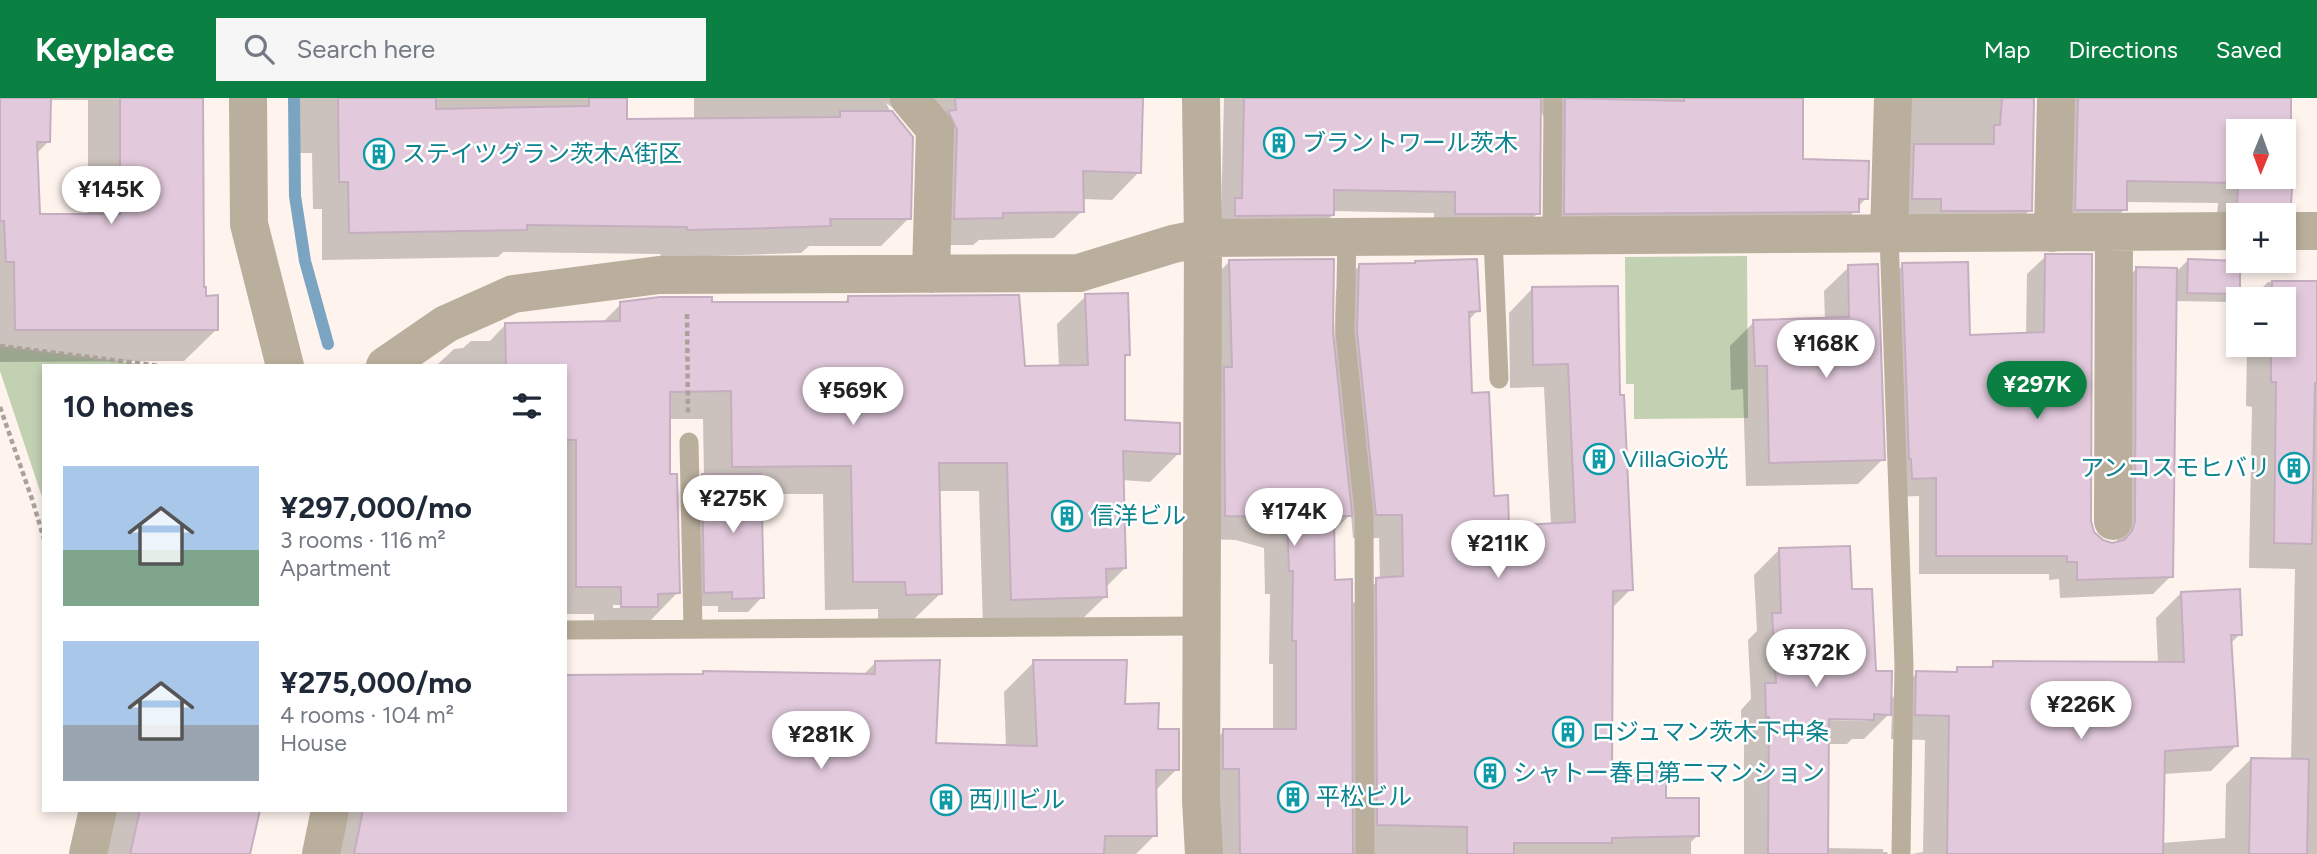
<!DOCTYPE html>
<html lang="en">
<head>
<meta charset="utf-8">
<style>
	:root { --surface:#fff; --page:#f6f6f7; --text:#1f2937; --muted:#747a83; --accent:#0b8043 }
	body { margin:0; font-family:Figtree,"Noto Sans JP",sans-serif; background:var(--page); color:var(--text); height:100vh; display:flex; flex-direction:column; font-size:26px; white-space:nowrap }
	* { box-sizing:border-box; margin:0 }
	p { font-size:23px; color:var(--muted) }
	.icon { flex:none; width:38px; height:38px; fill:none; stroke:currentColor; stroke-width:2; stroke-linecap:round; stroke-linejoin:round }
	.map { position:relative; flex:1; overflow:hidden }
	.side { position:absolute; left:42px; top:266px; width:525px; height:448px; display:flex; flex-direction:column; background:var(--surface); border-radius:0px; box-shadow:0 4px 10px #0003 }
	.side>* { flex:none }
	.needle { width:46px; rotate:181deg }
	.tools { position:absolute; left:2226px; top:21px; display:grid; gap:14px }
	.tools a { display:grid; place-items:center; width:70px; height:70px; border-radius:0px; background:var(--surface); box-shadow:0 4px 10px #0003; font-size:35px }
	.price { position:absolute; translate:-50% -60px; padding:0 16px; border-radius:24px; background:#fff; color:#222; font-size:23px; line-height:46px; filter:drop-shadow(0 2px 4px #0008) }
	.price::after { content:''; position:absolute; left:50%; top:42px; width:21px; height:16px; margin-left:-10px; background:inherit; clip-path:polygon(0 0,100% 0,50% 100%) }
	.price.active { background:var(--accent); color:#fff }
	ul { padding:0; list-style:none }
	li { display:flex; align-items:center; gap:21px; height:175px; padding:0 21px }
	li span { display:grid; place-items:center; flex:none; width:196px; height:140px; border-radius:0px; color:#555 }
	li>.icon { margin-inline-start:auto }
	span .icon { width:84px; height:84px; fill:#fffc; stroke-width:1 }
	li b { font-size:30px }
	h2 { display:flex; justify-content:space-between; align-items:center; height:84px; padding:0 21px; font-size:30px }
	header { display:flex; align-items:center; gap:42px; box-sizing:border-box; height:98px; padding:0 35px; background:var(--accent); color:#fff }
	header strong { font-size:33px }
	nav { display:flex; gap:38px; margin-inline-start:auto; font-size:24px }
	.search { width:490px; height:63px; background:var(--page); display:flex; align-items:center; gap:18px; box-sizing:border-box; padding:0 24px; border-radius:0px; color:var(--muted); font-size:26px }
	.map>svg:first-child { display:block }
	.green { fill:#c1d1b2 }
	.shadow { fill:#0003; fill-rule:evenodd }
	.lines { fill:none; stroke-linecap:round; stroke-linejoin:round }
	.stream { stroke:#7aa4c2; stroke-width:12 }
	.building { fill:#e2cadc; stroke:#c5aec0; stroke-width:2; fill-rule:evenodd }
	.path { stroke:#aba19b; stroke-width:4.5; stroke-dasharray:5 3.5; stroke-linecap:butt }
	.lane { stroke:#baae9c; stroke-width:19 }
	.street { stroke:#baae9c; stroke-width:38 }
	.labels { text-anchor:middle; stroke-width:5; stroke-linejoin:round; paint-order:stroke }
	.culture-label { font-size:24px; fill:#0d838f; stroke:#fff; text-anchor:start }
</style>
</head>
<body>
<header>
<strong>Keyplace</strong>
<div class="search"><svg class="icon" aria-label="search" viewBox="0 0 24 24"><circle cx="10" cy="10" r="6"/><path d="M15 15l6 6"/></svg>Search here</div>
<nav><a>Map</a><a>Directions</a><a>Saved</a></nav>
</header>
<div class="map">
<svg width="2317" height="756" viewBox="0 0 2317 756">
	<rect width="100%" height="100%" fill="#fef3ed"/>
	<path class="green" d="M1747 158 1748 320 1634 321V286H1626L1625 159Z
		M0 248 158 268H44V405L0 273Z"/>
	<path class="shadow" d="M0 0H201L202 191 217 231 184 263 0 264ZM49 2H88V117H39L36 56 48 44Z
		M292 0H625V23L694 22V0H1142L1139 74 1112 102 1082 101V113L1054 140 979 142 973 147H928L925 45 898 13 886 5 891 15 909 120 881 148H809L801 155 709 158 661 159 660 156 503 154 498 159 322 162V111H313L312 55H292Z
		M1224 0H1801L1802 63 1866 100 1836 134 1544 136 1545 22 1542 15 1539 13 1538 115 1517 136 1434 137V115L1332 113 1333 117 1311 138 1215 139 1221 116Z
		M1879 0H2032L2030 112 2008 133 1891 121Z
		M2038 0H2290V106L2278 117H2238L2216 132 2218 105 2125 104V111L2103 133H2055ZM2238 33H2284V79H2238Z
		M2046 158 2089 423 2092 434 2100 443 2112 447 2117 443 2118 190 2136 171 2175 175 2188 162 2238 195 2229 204 2175 203 2171 478 2153 496 2060 500 2059 481 2049 482V476H1919V398L1894 399 1885 186 1903 167 1969 239 2026 237 2027 176Z
		M1230 163 1332 245H1334L1336 192 1359 168 1478 212 1468 223 1470 296 1492 399 1507 430 1551 427 1544 289 1510 290 1509 215 1532 191 1618 299 1631 491 1611 511 1610 676 1664 702 1697 738 1691 744V756H1217L1200 657 1224 633H1273V566H1269L1270 496H1265L1264 450 1236 442 1202 441 1206 187ZM1351 416 1353 440H1379L1380 481 1350 508 1334 484 1332 435Z
		M1849 169 1883 361 1858 386 1746 388 1743 291 1731 292 1730 248 1754 224 1825 222 1824 193Z
		M2268 184 2315 185 2317 229V756H1912L1923 754 1925 642 1891 641 1892 613 1864 641H1852L1847 646H1827L1826 750 1883 751V754H1887L1888 756H1744V644H1742L1741 612 1751 601 1748 542 1757 533 1754 477 1779 452 1850 493 1874 574 1889 603 1917 575 1953 576 1958 570 1988 571 1994 565 2158 566 2156 520 2181 495 2240 536 2230 546 2236 648 2211 673 2163 676 2162 745 2225 740 2226 686 2251 661 2291 662 2295 471 2249 470 2252 309 2246 308 2247 247H2284V201H2251ZM1820 619 1867 620V623L1820 622Z
		M1086 198 1128 257 1123 261V323L1179 355 1150 384 1122 382 1125 470 1105 490V499L1076 527 983 530 979 393H938L940 496 911 524 878 525V511L825 512 823 396H760L762 499 748 514H718V508H691L689 392 704 377 703 321H668V378L678 494 650 523 594 536V516H565V268H427L438 266 454 251 463 250 471 243H490L506 226 602 225 621 206H842L849 200 1023 270 1059 269 1057 226ZM613 507H650L646 510H613Z
		M876 564 934 647 1006 649 1004 594 1034 564 1124 607 1156 633 1177 671 1154 694 1155 737 1136 756H331L340 712H565L703 574 863 577Z
		M117 712H258L249 756H107Z"/>
	<g class="lines">
		<path class="stream" d="M294 0 295 98 305 163 328 246"/>
	</g>
	<path class="building" d="M0 0H51L50 44H37L40 116H120V0H203L204 189H206V198L218 197V232H15L14 164H6L4 123H0Z
		M338 0H436V11L589 8V0H627V21L840 19V13H892L913 39 911 121H830L831 128 738 131 687 132V129L527 127V132L349 135 348 84H339Z
		M955 0H1143L1141 75 1083 73 1084 114 1003 115V120L954 121 957 32 948 13 956 12Z
		M1244 0H1541L1540 116H1455V94L1334 92V117L1235 118V100H1242Z
		M1565 0 1684 3V0H1803V61L1869 63 1868 101H1859V114L1564 116Z
		M2002 0H2034L2032 113H1941V101H1912L1914 46H1994V27H2000Z
		M2078 0H2291V40H2295L2291 107 2273 106 2270 117H2252L2248 114 2237 111 2238 85 2127 83V112H2075ZM2238 33H2284V79H2238Z
		M2045 156H2092L2091 423 2094 434 2103 442 2112 445 2124 442 2132 433 2135 423 2136 169 2177 170 2173 479 2077 482V464H2067V458H1936V380L1912 381 1911 361H1909L1902 165 1968 164 1970 237 2044 234Z
		M1334 161 1333 235 1352 416V418H1334L1335 482 1352 481 1353 756H1240L1239 671H1223V631H1296V543H1292L1293 473H1289L1287 419 1225 418 1224 269H1232L1229 162Z
		M1477 161 1480 213 1469 214 1472 295 1489 294 1494 398 1508 397 1509 428 1575 424 1568 266 1533 267 1532 189 1618 188 1620 297H1624L1633 492 1613 493 1612 674 1666 673V700H1699V738L1612 740V745H1514V756H1467V729L1377 727 1376 480 1403 478 1402 417H1376L1357 233 1359 166 1415 165V163Z
		M2188 161 2240 163V196L2187 195Z
		M1878 166 1885 362 1769 365 1767 268H1755L1753 222 1849 219 1848 167Z
		M2272 183H2317V285H2315L2312 446 2274 445 2276 284H2271V247H2284V201H2272Z
		M1128 195 1130 257H1125V322L1180 325V356L1123 353 1126 470 1106 471 1107 499 1011 502 1007 365H939L942 496 906 497 905 484H853L851 368 732 369 731 293 670 294V376H677L680 495 658 496V509H621V489H576V342H565V268H506L505 225 620 223V204L660 199H712V204H848V198L1019 197 1025 268 1088 267 1085 196Z
		M702 376H761L764 500 732 501V494L704 495Z
		M1850 448 1852 491H1872L1876 573H1892L1891 617 1874 616V622L1829 621 1828 756H1768L1769 619H1766L1765 585H1776L1772 515H1781L1779 450Z
		M2240 491 2242 537H2231L2238 648 2165 653 2163 756H1947L1949 618 1915 617 1916 573 1957 574V569H1993V563L2184 564 2181 494Z
		M940 562 936 645 1037 648 1033 562H1127L1125 606 1159 605 1158 631H1179V672H1156L1157 738H1105L1104 756H354L363 712H565V577L703 576V573L875 576V563Z
		M2251 660 2309 661 2307 756H2249Z
		M140 712H260L250 756H130Z"/>
	<g class="lines">
		<path class="path" d="M687 216 688 315
			M0 248 161 268
			M0 309 33 404 44 441"/>
		<path class="lane" d="M1889 137 1904 567 1901 756
			M1493 139 1499 281
			M1552 139 1553 0
			M1347 140 1345 234 1364 415 1365 756
			M689 344 693 531
			M565 532 1201 528"/>
		<path class="street" d="M248 0 249 126 285 268
			M909 0 935 31 931 176
			M1201 0 1203 140 1201 702 1204 756
			M2284 133H2317
			M2053 135 2056 0
			M1889 137 1893 0
			M385 268 446 226 513 196 659 177 1079 175 1173 146 1203 140 2238 133
			M2113 423 2114 134
			M88 756 98 712
			M321 756 330 712"/>
	</g>
	<defs>
		<g id="building-ring" transform="scale(1.575)"><circle r="9.5" fill="#fff" stroke="#0f9aa8" stroke-width="1.5"/><path d="M-4-6H4V6H1V3H-1V6H-4ZM-2.5-4.3h1.7v1.8h-1.7ZM.8-4.3h1.7v1.8H.8ZM-2.5-1h1.7V.8h-1.7ZM.8-1h1.7V.8H.8Z" fill="#0f9aa8"/></g>
	</defs>
	<g fill-rule="evenodd">
		<use href="#building-ring" x="1279" y="45"/>
		<use href="#building-ring" x="379" y="56"/>
		<use href="#building-ring" x="1599" y="361"/>
		<use href="#building-ring" x="2294" y="370"/>
		<use href="#building-ring" x="1067" y="418"/>
		<use href="#building-ring" x="1568" y="634"/>
		<use href="#building-ring" x="1490" y="675"/>
		<use href="#building-ring" x="1293" y="699"/>
		<use href="#building-ring" x="946" y="702"/>
	</g>
	<g class="labels">
		<g class="culture-label">
			<text x="1302" y="53">ブラントワール茨木</text>
			<text x="402" y="64">ステイツグラン茨木A街区</text>
			<text x="1622" y="369">VillaGio光</text>
			<text x="2271" y="378" text-anchor="end">アンコスモヒバリ</text>
			<text x="1090" y="426">信洋ビル</text>
			<text x="1591" y="642">ロジュマン茨木下中条</text>
			<text x="1513" y="683">シャトー春日第二マンション</text>
			<text x="1316" y="707">平松ビル</text>
			<text x="969" y="710">西川ビル</text>
		</g>
	</g>
</svg>
<div class="tools">
<a><svg class="needle" viewBox="-14 -14 28 28"><path d="M0-13l5 13h-10z" fill="#e53935"/><path d="M0 13l5-13h-10z" fill="#747a83"/></svg></a>
<a>+</a>
<a>−</a>
</div>
<b class="price" style="left:111px;top:128px">¥145K</b>
<b class="price" style="left:1826px;top:282px">¥168K</b>
<b class="price active" style="left:2037px;top:323px">¥297K</b>
<b class="price" style="left:853px;top:329px">¥569K</b>
<b class="price" style="left:733px;top:437px">¥275K</b>
<b class="price" style="left:1294px;top:450px">¥174K</b>
<b class="price" style="left:1498px;top:482px">¥211K</b>
<b class="price" style="left:1816px;top:591px">¥372K</b>
<b class="price" style="left:2081px;top:643px">¥226K</b>
<b class="price" style="left:821px;top:673px">¥281K</b>
<section class="side">
<h2>10 homes<svg class="icon" aria-label="filters" viewBox="0 0 24 24"><path d="M4 7h16M4 17h16"/><circle cx="9" cy="7" r="2"/><circle cx="15" cy="17" r="2"/></svg></h2>
<ul>
<li><span style="background:linear-gradient(#a9c7e8 60%,#7fa58c 0)"><svg class="icon" aria-label="home" viewBox="0 0 24 24"><path d="M3 11l9-7 9 7M6 9v11h12V9"/></svg></span><div><b>¥297,000/mo</b><p>3 rooms · 116 m²</p><p>Apartment</p></div></li>
<li><span style="background:linear-gradient(#a9c7e8 60%,#9aa5b1 0)"><svg class="icon" aria-label="home" viewBox="0 0 24 24"><path d="M3 11l9-7 9 7M6 9v11h12V9"/></svg></span><div><b>¥275,000/mo</b><p>4 rooms · 104 m²</p><p>House</p></div></li>
</ul>
</section>
</div>
</body>
</html>
